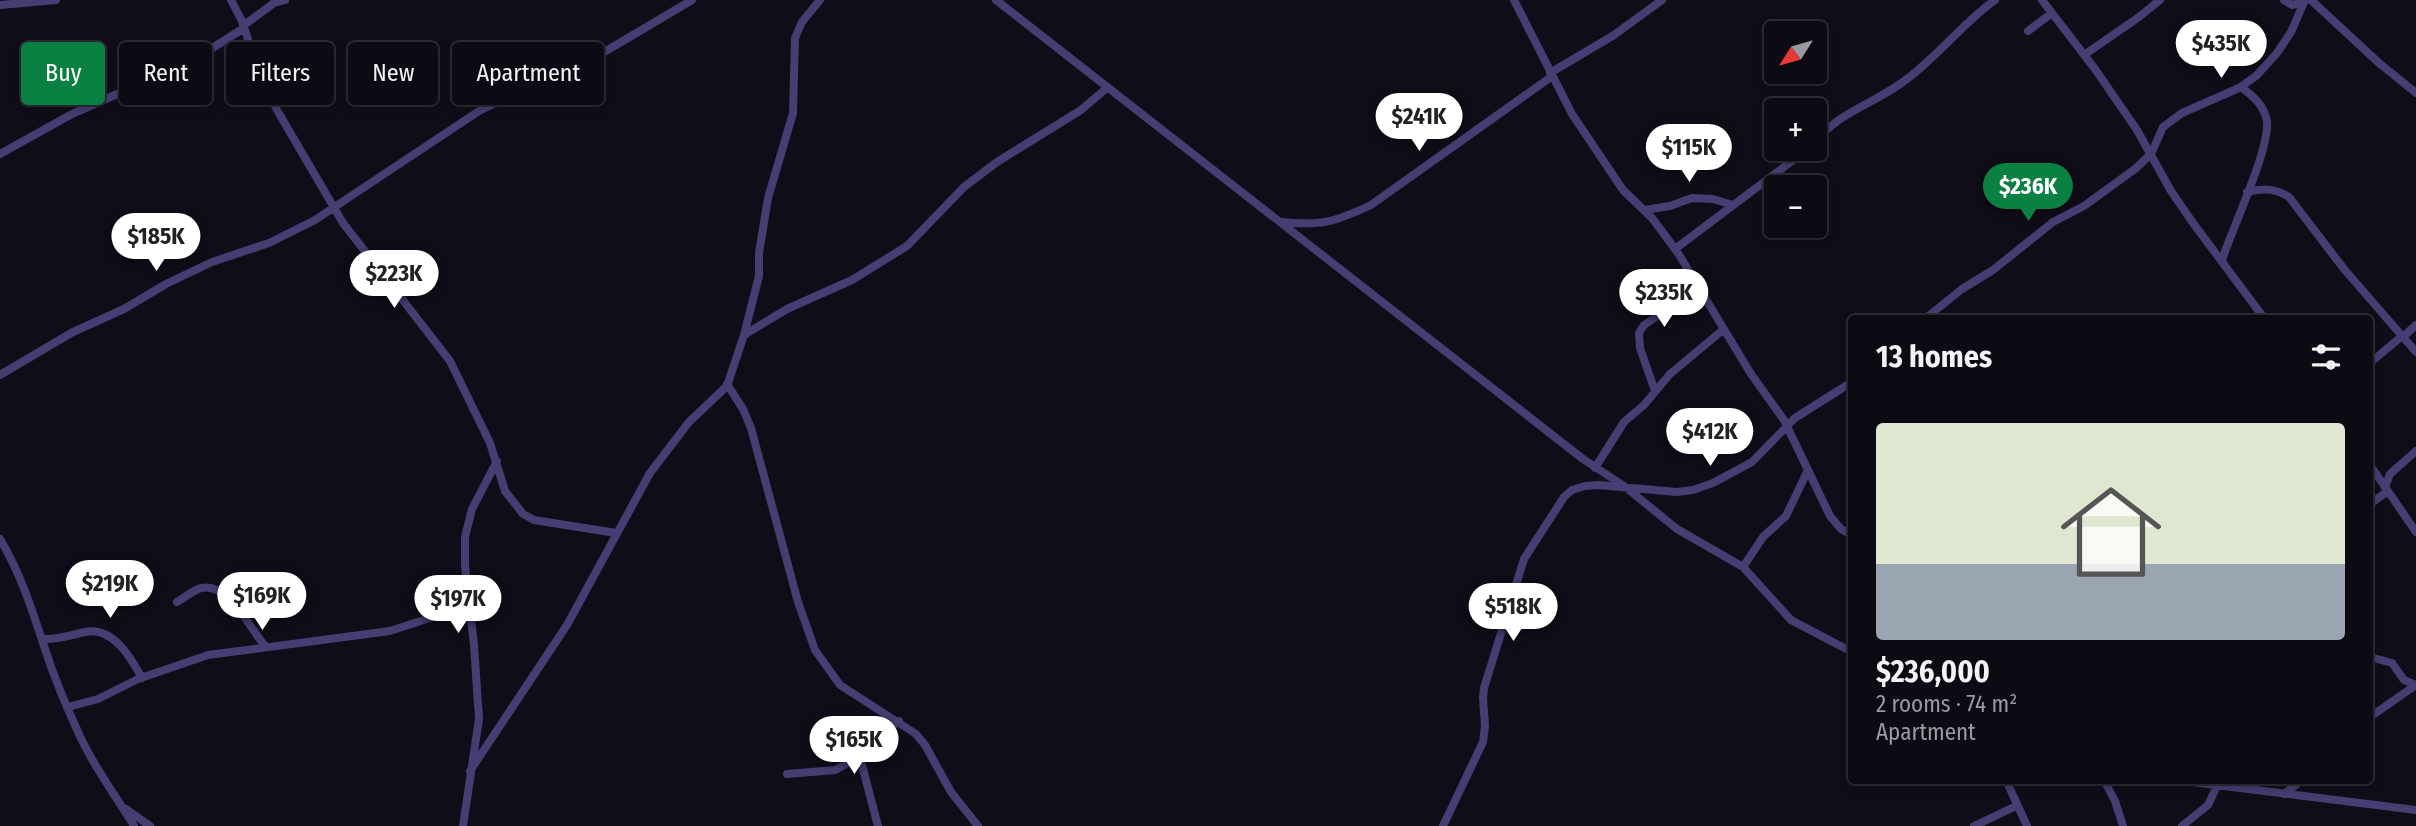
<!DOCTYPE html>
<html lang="en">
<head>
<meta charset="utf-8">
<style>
	:root { --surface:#0c0a13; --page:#15131c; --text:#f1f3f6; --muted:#9a9aa0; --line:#2c2b33; --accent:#0b8043 }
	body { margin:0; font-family:"Fira Sans Condensed",sans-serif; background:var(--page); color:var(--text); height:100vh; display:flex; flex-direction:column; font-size:26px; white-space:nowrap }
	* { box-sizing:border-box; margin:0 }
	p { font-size:23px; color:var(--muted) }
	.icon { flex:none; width:38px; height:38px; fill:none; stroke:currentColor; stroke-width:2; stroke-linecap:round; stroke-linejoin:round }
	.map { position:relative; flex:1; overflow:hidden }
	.details { position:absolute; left:1848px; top:315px; width:525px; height:469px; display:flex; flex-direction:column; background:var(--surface); border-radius:7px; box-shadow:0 4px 10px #0003,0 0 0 2px var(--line) }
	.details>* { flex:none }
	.banner { position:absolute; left:21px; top:42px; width:665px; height:63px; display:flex; gap:14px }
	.needle { width:46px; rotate:233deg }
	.controls { position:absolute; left:1764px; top:21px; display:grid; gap:14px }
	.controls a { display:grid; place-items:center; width:63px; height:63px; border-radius:7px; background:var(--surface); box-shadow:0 4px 10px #0003,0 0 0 2px var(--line); font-size:35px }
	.price { position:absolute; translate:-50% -60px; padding:0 16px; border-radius:24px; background:#fff; color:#222; font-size:23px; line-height:46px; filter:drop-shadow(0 2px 4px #0008) }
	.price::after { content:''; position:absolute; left:50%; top:42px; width:21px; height:16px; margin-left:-10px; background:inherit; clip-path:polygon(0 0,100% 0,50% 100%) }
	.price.on { background:var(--accent); color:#fff }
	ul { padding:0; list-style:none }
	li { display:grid; align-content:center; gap:14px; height:371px; padding:0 28px }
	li+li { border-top:2px solid var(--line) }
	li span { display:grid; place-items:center; height:217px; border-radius:7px; color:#555 }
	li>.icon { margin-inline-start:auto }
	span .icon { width:126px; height:126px; fill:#fffc; stroke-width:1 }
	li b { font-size:30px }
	h2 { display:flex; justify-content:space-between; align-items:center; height:84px; padding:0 28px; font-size:30px }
	.tag { padding:0 24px; border-radius:7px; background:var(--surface); box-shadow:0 4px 10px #0003,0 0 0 2px var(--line); font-size:24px; line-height:63px }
	.tag.on { background:var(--accent); color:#fff }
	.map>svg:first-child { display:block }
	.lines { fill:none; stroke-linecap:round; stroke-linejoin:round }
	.minor { stroke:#453e72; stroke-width:8 }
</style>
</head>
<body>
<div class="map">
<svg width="2416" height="826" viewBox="0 0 2416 826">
	<rect width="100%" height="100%" fill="#100d19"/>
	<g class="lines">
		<path class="minor" d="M231 0 242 21 257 67 277 110 343 223 450 361 490 443 505 491 523 514 534 520 616 533
			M996 0 1583 459 1624 486 1677 529 1743 567 1791 620 1852 652
			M1514 0 1572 114 1623 190 1652 218 1678 253 1751 374 1784 420 1830 516 1841 529 1852 535
			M2042 0 2095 69 2137 130 2171 191 2193 223 2264 318
			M2284 0 2292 5 2304 2
			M2311 0 2379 63 2416 93
			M0 5 56 0
			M243 26 274 3 285 0
			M2028 31 2052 13
			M2084 55 2139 17 2160 0
			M1550 73 1614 35 1662 0
			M1815 142C1841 110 1875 104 1907 79 1939 55 1963 23 1995 0
			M0 154 72 114 192 61 244 28
			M2247 192C2262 188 2275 188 2289 197L2344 269 2416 352
			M1644 210 1670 206 1692 198 1713 199 1733 205
			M1281 222C1321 226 1335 222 1371 205L1551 77
			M1675 249 1808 149
			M2222 260C2232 229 2270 149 2267 121 2264 105 2253 96 2241 87
			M1926 318 1962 289 1993 270 2053 222 2084 206 2135 169 2151 154 2163 127 2182 113 2239 88 2256 76 2277 53 2291 32 2305 0
			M2330 318 2337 317 2339 318
			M744 335 787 309 852 280 907 246 964 187 997 162 1081 110 1108 87
			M2403 337 2416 325
			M2370 363 2402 336
			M0 375 73 332 124 309 166 284 212 262 269 243 315 220 479 111 510 96 579 67 692 0
			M727 384 743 409 751 428 798 602 815 650 840 685 916 734 925 745 951 792 978 826
			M1655 391 1640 348 1639 333 1644 325 1662 313 1687 268
			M2370 465 2416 532
			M1595 468 1624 422 1644 405 1670 374 1724 329
			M2385 487 2390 474 2416 451
			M2370 504 2388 491
			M0 539C21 574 32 610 45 649 54 677 66 706 79 734 93 766 116 796 134 826
			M1743 567 1763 537 1786 516 1808 470
			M177 602C184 598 193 590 201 588 229 582 251 630 265 646
			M42 639C58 640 70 635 85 632 113 626 131 658 142 678
			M2370 657 2392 663 2404 680 2416 685
			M68 707 98 699 138 679 208 655 390 631 469 605
			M2370 717 2416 685
			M859 754 878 826
			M470 771 567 625 650 473 689 422 727 386 744 335 759 276V253L768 198 793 113 795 38 802 22 820 0
			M787 774 835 770 846 764 899 721
			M2006 780 2027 826
			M2104 780 2115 801 2123 826
			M2143 780 2192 782 2416 810
			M2284 794 2302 780
			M126 809 150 826
			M463 826 479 719 474 645 465 566V537L472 509 497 461
			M1443 826 1483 742 1485 726 1483 698 1484 688 1524 559 1564 497 1572 490 1585 486 1598 485 1677 492 1693 490 1713 483 1752 462 1795 418 1852 382
			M1974 826 2016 806
			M2182 826 2208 805 2217 786"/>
	</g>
</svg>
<div class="controls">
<a><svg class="needle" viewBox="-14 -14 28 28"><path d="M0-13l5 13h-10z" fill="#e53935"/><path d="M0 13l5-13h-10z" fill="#9a9aa0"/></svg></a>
<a>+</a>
<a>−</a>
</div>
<b class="price" style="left:2221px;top:80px">$435K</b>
<b class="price" style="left:1419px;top:153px">$241K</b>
<b class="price" style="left:1689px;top:184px">$115K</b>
<b class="price on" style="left:2028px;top:223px">$236K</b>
<b class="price" style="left:156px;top:273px">$185K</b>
<b class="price" style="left:394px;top:310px">$223K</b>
<b class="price" style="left:1664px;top:329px">$235K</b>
<b class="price" style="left:1710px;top:468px">$412K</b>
<b class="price" style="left:110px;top:620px">$219K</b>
<b class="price" style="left:262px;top:632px">$169K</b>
<b class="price" style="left:458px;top:635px">$197K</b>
<b class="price" style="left:1513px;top:643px">$518K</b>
<b class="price" style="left:854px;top:776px">$165K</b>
<div class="banner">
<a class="tag on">Buy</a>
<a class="tag">Rent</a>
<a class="tag">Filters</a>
<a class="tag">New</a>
<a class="tag">Apartment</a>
</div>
<section class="details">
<h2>13 homes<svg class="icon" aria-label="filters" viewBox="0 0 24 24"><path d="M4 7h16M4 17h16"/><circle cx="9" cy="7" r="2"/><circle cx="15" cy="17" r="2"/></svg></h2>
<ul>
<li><span style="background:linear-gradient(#dfe7d0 65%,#9aa5b1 0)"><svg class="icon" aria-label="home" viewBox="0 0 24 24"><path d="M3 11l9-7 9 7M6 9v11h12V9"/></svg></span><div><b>$236,000</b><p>2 rooms · 74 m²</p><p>Apartment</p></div></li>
</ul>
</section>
</div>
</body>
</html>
